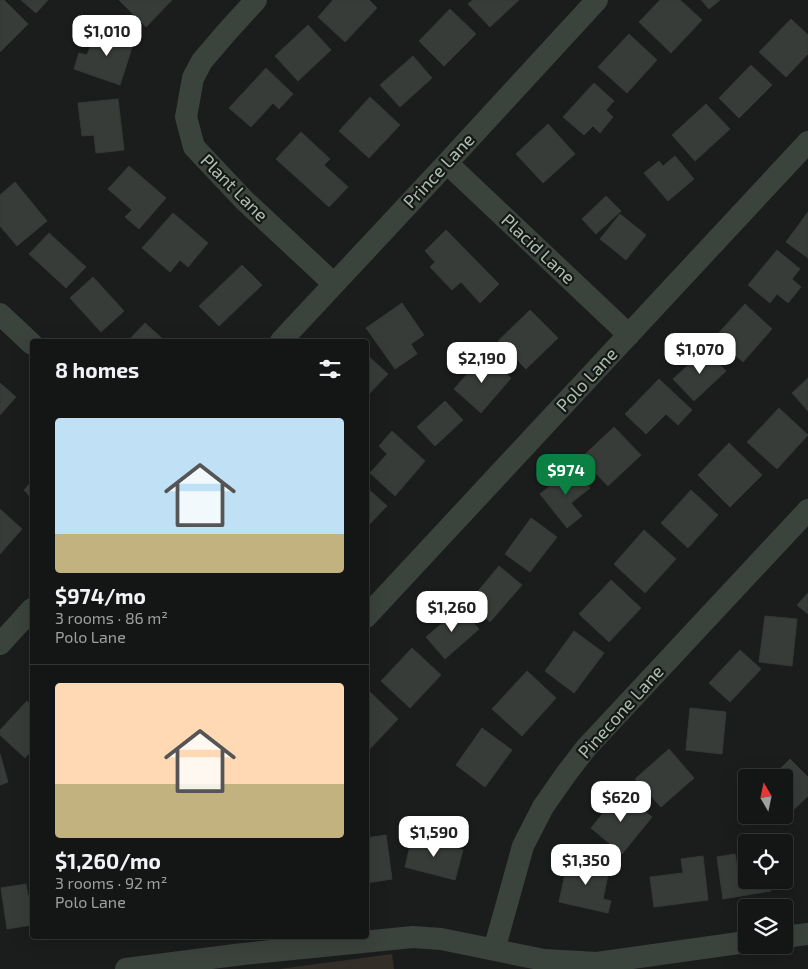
<!DOCTYPE html>
<html lang="en">
<head>
<meta charset="utf-8">
<style>
	:root { --surface:#141615; --page:#212322; --text:#f1f3f6; --muted:#9d9fa0; --line:#333534; --accent:#0b8043 }
	body { margin:0; font-family:"Exo 2",sans-serif; background:var(--page); color:var(--text); height:100vh; display:flex; flex-direction:column; font-size:19px; white-space:nowrap }
	* { box-sizing:border-box; margin:0 }
	p { font-size:16px; color:var(--muted) }
	.icon { flex:none; width:28px; height:28px; fill:none; stroke:currentColor; stroke-width:2; stroke-linecap:round; stroke-linejoin:round }
	.map { position:relative; flex:1; overflow:hidden }
	.panel { position:absolute; left:30px; top:339px; width:339px; height:600px; display:flex; flex-direction:column; background:var(--surface); border-radius:5px; box-shadow:0 5px 20px #0002,0 0 0 1px var(--line) }
	.panel>* { flex:none }
	.needle { width:32px; rotate:351deg }
	.fabs { position:absolute; left:738px; top:769px; display:grid; gap:10px }
	.fabs a { display:grid; place-items:center; width:55px; height:55px; border-radius:5px; background:var(--surface); box-shadow:0 5px 20px #0002,0 0 0 1px var(--line); font-size:25px }
	.price { position:absolute; translate:-50% -42px; padding:0 11px; border-radius:10px; background:#fff; color:#222; font-size:16px; line-height:32px; filter:drop-shadow(0 1px 2px #0008) }
	.price::after { content:''; position:absolute; left:50%; top:30px; width:15px; height:11px; margin-left:-8px; background:inherit; clip-path:polygon(0 0,100% 0,50% 100%) }
	.price.on { background:var(--accent); color:#fff }
	ul { padding:0; list-style:none }
	li { display:grid; align-content:center; gap:10px; height:265px; padding:0 25px }
	li+li { border-top:1px solid var(--line) }
	li span { display:grid; place-items:center; height:155px; border-radius:5px; color:#555 }
	li>.icon { margin-inline-start:auto }
	span .icon { width:90px; height:90px; fill:#fffc; stroke-width:1 }
	li b { font-size:21px }
	h2 { display:flex; justify-content:space-between; align-items:center; height:60px; padding:0 25px; font-size:21px }
	.map>svg:first-child { display:block }
	.green { fill:#332e28 }
	.building { fill:#373c39; stroke:#343937 }
	.lines { fill:none; stroke-linecap:round; stroke-linejoin:round }
	.minor { stroke:#3b433d; stroke-width:22 }
	.labels { text-anchor:middle; stroke-width:4.5; stroke-linejoin:round; paint-order:stroke }
	.street-label { font-size:18px; fill:#acbeae; stroke:#151817 }
</style>
</head>
<body>
<div class="map">
<svg width="808" height="969" viewBox="0 0 808 969">
	<rect width="100%" height="100%" fill="#1a1d1c"/>
	<path class="green" d="M392 954 394 969H279Z"/>
	<path class="building" d="M0 0H4L28 24 0 52Z
		M21 0H48L36 13Z
		M119 0H172L146 27Z
		M333 0H369L377 8 345 42 318 17Z
		M473 0H519L490 27 468 4Z
		M660 0H680L702 20 671 53 639 22Z
		M701 0H720L709 9Z
		M450 9 476 34 444 66 419 41Z
		M791 19 808 35V54L786 77 759 52Z
		M308 25 331 50 298 81 275 56Z
		M108 29 135 38 120 85 74 69 79 53 87 55 94 36 105 39Z
		M629 34 657 60 627 93 598 67Z
		M413 56 432 78 400 107 380 85Z
		M751 65 772 85 739 118 719 98Z
		M266 68 293 94 279 109 273 103 251 127 229 108Z
		M594 83 614 101 606 110 613 117 600 133 593 126 584 135 563 117Z
		M370 97 400 125 369 158 339 131Z
		M118 99 124 150 96 153 94 135 82 136 78 103Z
		M706 104 730 129 695 161 672 135Z
		M548 124 575 154 543 183 516 154Z
		M301 132 330 159 324 165 348 187 329 207 276 159Z
		M675 156 694 179 668 201 644 173 659 161 663 166Z
		M129 166 166 198 139 229 125 217 132 210 108 189Z
		M15 182 47 221 17 246 0 226V195Z
		M606 196 621 211 596 234 582 219Z
		M808 212V258L786 242Z
		M173 213 208 243 188 267 180 260 170 272 142 248Z
		M620 214 646 235 626 260 600 239Z
		M446 230 499 284 480 303 461 282 452 290 430 267 435 262 425 251Z
		M49 233 86 267 66 288 29 254Z
		M777 250 800 269 792 279 801 287 788 303 777 294 770 303 748 285Z
		M242 265 262 285 219 326 199 306Z
		M93 277 124 311 101 332 70 298Z
		M402 303 424 335 411 344 417 354 395 369 366 328Z
		M745 304 772 329 743 362 715 337Z
		M530 310 558 338 526 369 498 341Z
		M145 323 165 341H128Z
		M706 349 726 371 694 401 673 379Z
		M366 354 388 374 366 397Z
		M484 355 511 378 481 413 454 389Z
		M808 378V411L792 393Z
		M659 379 692 410 678 425 666 414 646 434 625 414Z
		M0 383 16 397 0 415Z
		M445 401 463 420 435 446 417 427Z
		M779 408 808 435 777 469 747 442Z
		M614 427 641 455 608 486 581 458Z
		M392 431 425 461 395 496 370 473 387 454 379 446Z
		M729 443 762 475 730 507 698 475Z
		M573 467 590 488 571 503 582 516 567 528 540 494Z
		M32 481V499L24 490Z
		M366 487 387 506 366 528Z
		M691 490 718 515 688 548 661 523Z
		M0 509 22 529 0 554Z
		M531 518 557 537 530 572 505 554Z
		M644 530 676 559 645 593 614 564Z
		M499 566 522 585 490 622 468 603Z
		M611 580 641 608 609 642 579 614Z
		M808 593V614L797 605Z
		M460 608 479 629 445 659 426 637Z
		M765 616 797 619 792 666 759 662Z
		M574 631 604 653 574 693 545 671Z
		M412 648 441 675 410 708 381 681Z
		M740 650 761 669 730 702 709 683Z
		M527 671 556 698 522 736 492 709Z
		M368 690 398 719 366 753V692Z
		M27 701 32 706V750L25 758 0 735V730Z
		M690 708 726 712 722 754 686 750Z
		M482 728 512 750 485 787 456 765Z
		M669 749 694 778 661 807 635 779Z
		M0 754 8 782 0 785Z
		M790 759 808 777V796L786 817 784 814V778H771Z
		M620 792 652 817 622 854 591 828Z
		M386 835 392 879 366 883V838Z
		M412 837 463 850 455 880 405 867Z
		M735 854 737 867 746 865V880H769L771 891 723 899 717 857Z
		M703 856 708 900 654 907 650 877 683 873 681 859Z
		M575 857 610 865 603 899 611 901 608 913 559 902 565 874 571 875Z
		M26 884 28 896 32 895V925L7 929 1 888Z"/>
	<g class="lines">
		<path class="minor" d="M256 0 226 33 202 61 193 78 186 117 194 147 244 200 334 284
			M447 163 629 335
			M0 314 32 344
			M281 341 447 163 597 0
			M366 617 808 142
			M0 644 32 609
			M784 937 808 934
			M494 950 523 846 543 807 566 774 586 748 808 510
			M126 969 243 954 413 937 441 939 544 960 597 963 746 942"/>
	</g>
	<g class="labels">
		<g class="street-label">
			<text transform="translate(439 171) rotate(-47)" y="6">Prince Lane</text>
			<text transform="translate(234 188) rotate(45)" y="6">Plant Lane</text>
			<text transform="translate(538 249) rotate(43)" y="6">Placid Lane</text>
			<text transform="translate(587 380) rotate(-47)" y="6">Polo Lane</text>
			<text transform="translate(621 712) rotate(-48)" y="6">Pinecone Lane</text>
		</g>
	</g>
</svg>
<div class="fabs">
<a><svg class="needle" viewBox="-14 -14 28 28"><path d="M0-13l5 13h-10z" fill="#e53935"/><path d="M0 13l5-13h-10z" fill="#9d9fa0"/></svg></a>
<a><svg class="icon" aria-label="locate" viewBox="0 0 24 24"><circle cx="12" cy="12" r="6"/><path d="M12 2v4M12 18v4M2 12h4M18 12h4"/></svg></a>
<a><svg class="icon" aria-label="layers" viewBox="0 0 24 24"><path d="M12 4l9 5-9 5-9-5zM3 14l9 5 9-5"/></svg></a>
</div>
<b class="price" style="left:107px;top:57px">$1,010</b>
<b class="price" style="left:700px;top:375px">$1,070</b>
<b class="price" style="left:482px;top:384px">$2,190</b>
<b class="price on" style="left:566px;top:496px">$974</b>
<b class="price" style="left:452px;top:633px">$1,260</b>
<b class="price" style="left:621px;top:823px">$620</b>
<b class="price" style="left:434px;top:858px">$1,590</b>
<b class="price" style="left:586px;top:886px">$1,350</b>
<section class="panel">
<h2>8 homes<svg class="icon" aria-label="filters" viewBox="0 0 24 24"><path d="M4 7h16M4 17h16"/><circle cx="9" cy="7" r="2"/><circle cx="15" cy="17" r="2"/></svg></h2>
<ul>
<li><span style="background:linear-gradient(#bfe0f5 75%,#c2b280 0)"><svg class="icon" aria-label="home" viewBox="0 0 24 24"><path d="M3 11l9-7 9 7M6 9v11h12V9"/></svg></span><div><b>$974/mo</b><p>3 rooms · 86 m²</p><p>Polo Lane</p></div></li>
<li><span style="background:linear-gradient(#ffd9b3 65%,#c2b280 0)"><svg class="icon" aria-label="home" viewBox="0 0 24 24"><path d="M3 11l9-7 9 7M6 9v11h12V9"/></svg></span><div><b>$1,260/mo</b><p>3 rooms · 92 m²</p><p>Polo Lane</p></div></li>
</ul>
</section>
</div>
</body>
</html>
